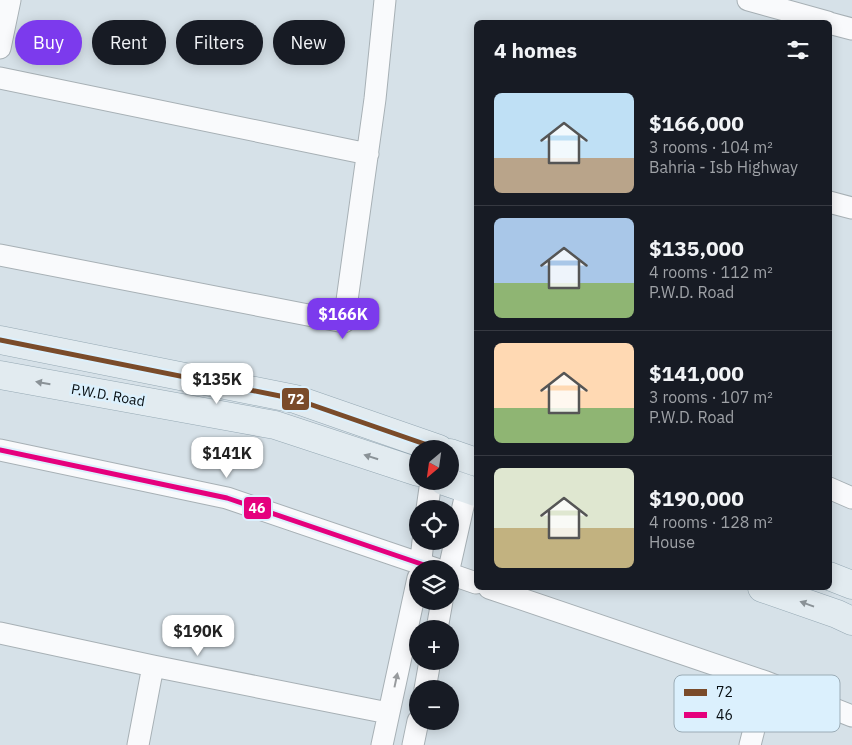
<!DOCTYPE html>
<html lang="en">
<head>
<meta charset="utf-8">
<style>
	:root { --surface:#171b24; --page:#20242c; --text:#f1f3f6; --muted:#9ea1a6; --line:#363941; --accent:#7c3aed }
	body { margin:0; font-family:"IBM Plex Sans",sans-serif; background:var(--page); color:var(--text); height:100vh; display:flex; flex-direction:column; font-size:19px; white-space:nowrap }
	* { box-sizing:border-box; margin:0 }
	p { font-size:16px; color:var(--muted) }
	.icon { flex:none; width:28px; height:28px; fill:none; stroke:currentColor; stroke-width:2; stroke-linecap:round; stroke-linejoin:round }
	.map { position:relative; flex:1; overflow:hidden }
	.sheet { position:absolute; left:474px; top:20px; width:358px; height:570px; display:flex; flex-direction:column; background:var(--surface); border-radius:8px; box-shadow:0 2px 12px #0003 }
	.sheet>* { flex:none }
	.guide { position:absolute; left:15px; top:20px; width:384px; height:45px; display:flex; gap:10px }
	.needle { width:32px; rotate:209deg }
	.buttons { position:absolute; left:409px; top:440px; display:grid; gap:10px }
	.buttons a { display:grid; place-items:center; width:50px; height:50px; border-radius:50%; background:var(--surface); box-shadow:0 2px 12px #0003; font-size:25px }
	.price { position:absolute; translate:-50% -42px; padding:0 11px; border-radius:10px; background:#fff; color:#222; font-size:16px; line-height:32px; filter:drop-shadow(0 1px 2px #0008) }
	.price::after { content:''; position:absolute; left:50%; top:30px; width:15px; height:11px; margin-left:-8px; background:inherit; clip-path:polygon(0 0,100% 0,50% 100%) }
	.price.on { background:var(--accent); color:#fff }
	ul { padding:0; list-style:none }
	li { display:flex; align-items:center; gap:15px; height:125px; padding:0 20px }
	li+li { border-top:1px solid var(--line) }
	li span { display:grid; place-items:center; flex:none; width:140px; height:100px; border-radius:8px; color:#555 }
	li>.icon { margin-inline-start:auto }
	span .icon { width:60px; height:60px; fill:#fffc; stroke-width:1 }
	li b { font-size:21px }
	h2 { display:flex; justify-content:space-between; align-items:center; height:60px; padding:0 20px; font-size:21px }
	.pill { padding:0 18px; border-radius:22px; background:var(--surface); box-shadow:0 2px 12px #0003; font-size:18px; line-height:45px }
	.pill.on { background:var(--accent); color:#fff }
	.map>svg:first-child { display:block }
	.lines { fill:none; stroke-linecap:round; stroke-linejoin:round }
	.minor-casing { stroke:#a7b0b5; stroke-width:23 }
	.major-casing { stroke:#95a8b3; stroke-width:29 }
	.minor { stroke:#f9fafc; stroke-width:21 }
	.major { stroke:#e2ebf0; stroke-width:28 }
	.bus-1-casing { stroke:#dbf0fd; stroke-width:9 }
	.bus-2-casing { stroke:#dbf0fd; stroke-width:9 }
	.bus-1 { stroke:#7a4b2a; stroke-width:5 }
	.bus-2 { stroke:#e5007d; stroke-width:5 }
	.oneway { fill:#8a9297 }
	.oneway2 { fill:#989b9e }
	.labels { text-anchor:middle; stroke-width:5; stroke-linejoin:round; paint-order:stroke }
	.street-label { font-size:14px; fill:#060d11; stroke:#dbf0fd }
	.key { fill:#dbf0fd; stroke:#9bacb6; stroke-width:1 }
	.key-label { font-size:14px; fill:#060d11 }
	.line-badge { stroke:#dbf0fd; stroke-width:2 }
	.badge-label { font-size:14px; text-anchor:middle; font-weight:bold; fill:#fff }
</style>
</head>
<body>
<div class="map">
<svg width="852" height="745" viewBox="0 0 852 745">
	<rect width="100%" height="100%" fill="#d6e1e8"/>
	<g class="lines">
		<g class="minor-casing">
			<path id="minor" d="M748 0 828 22
				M829 23 852 29
				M0 48 10 0
				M0 78 368 154
				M829 202 852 208
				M0 255 344 322 375 99 385 0
				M0 450 227 498 436 569
				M829 488 852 498
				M427 509 431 481
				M420 569 423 541
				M449 569 467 489
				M450 574 476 583
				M489 588 766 682 852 716
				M437 629 442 601
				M0 633 153 666 388 713
				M425 689 430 661
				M138 745 153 666
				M382 745 418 578
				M413 745 418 721
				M750 745 766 682"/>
		</g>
		<g class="major-casing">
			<path id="major" d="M0 340 295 399 439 449
				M0 375 275 425 418 472
				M450 453 476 462
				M444 481 476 492
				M829 576 852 585
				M762 588 837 614 852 621"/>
		</g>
		<use href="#minor" class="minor"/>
		<use href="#major" class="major"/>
		<g class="bus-1-casing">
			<path id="bus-1" d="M0 340 295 399 439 449"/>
		</g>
		<g class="bus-2-casing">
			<path id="bus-2" d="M0 450 227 498 436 569"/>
		</g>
		<use href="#bus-1" class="bus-1"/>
		<use href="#bus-2" class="bus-2"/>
	</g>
	<defs><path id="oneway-solid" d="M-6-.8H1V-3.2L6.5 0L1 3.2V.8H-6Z" transform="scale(1.25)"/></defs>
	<g class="oneway">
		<use href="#oneway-solid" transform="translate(43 383) rotate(-170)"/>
		<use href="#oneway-solid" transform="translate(371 457) rotate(-162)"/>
		<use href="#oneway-solid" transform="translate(807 604) rotate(-160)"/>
	</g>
	<use class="oneway2" href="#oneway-solid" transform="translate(396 680) rotate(-78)"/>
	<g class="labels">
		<g class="street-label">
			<text transform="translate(108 395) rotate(10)" y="5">P.W.D. Road</text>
		</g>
	</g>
	<rect x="674" y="675" width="166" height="57" rx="8" class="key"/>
	<rect x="684" y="689" width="23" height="7" fill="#7a4b2a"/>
	<rect x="684" y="712" width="23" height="6" fill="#e5007d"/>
	<g class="key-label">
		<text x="716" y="697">72</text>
		<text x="716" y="720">46</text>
	</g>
	<g class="line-badge">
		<rect x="281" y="387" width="29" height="24" rx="5" fill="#7a4b2a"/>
		<rect x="243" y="496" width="29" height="24" rx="5" fill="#e5007d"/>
	</g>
	<g class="badge-label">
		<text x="296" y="404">72</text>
		<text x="257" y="513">46</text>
	</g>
</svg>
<div class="buttons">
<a><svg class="needle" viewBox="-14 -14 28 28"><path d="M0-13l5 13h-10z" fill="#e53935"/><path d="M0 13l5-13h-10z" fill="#9ea1a6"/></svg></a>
<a><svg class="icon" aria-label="locate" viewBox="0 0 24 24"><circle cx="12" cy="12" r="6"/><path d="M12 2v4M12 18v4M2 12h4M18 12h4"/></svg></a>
<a><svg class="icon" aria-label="layers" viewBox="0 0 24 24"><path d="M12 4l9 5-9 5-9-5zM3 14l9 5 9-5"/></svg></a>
<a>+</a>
<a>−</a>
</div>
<b class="price on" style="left:343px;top:340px">$166K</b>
<b class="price" style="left:217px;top:405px">$135K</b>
<b class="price" style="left:227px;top:479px">$141K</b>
<b class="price" style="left:198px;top:657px">$190K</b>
<div class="guide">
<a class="pill on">Buy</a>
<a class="pill">Rent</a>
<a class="pill">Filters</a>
<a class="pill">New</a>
</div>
<section class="sheet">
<h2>4 homes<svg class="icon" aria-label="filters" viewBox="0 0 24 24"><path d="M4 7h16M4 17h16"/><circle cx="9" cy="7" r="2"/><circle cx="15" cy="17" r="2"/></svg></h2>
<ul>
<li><span style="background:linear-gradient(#bfe0f5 65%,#b9a48a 0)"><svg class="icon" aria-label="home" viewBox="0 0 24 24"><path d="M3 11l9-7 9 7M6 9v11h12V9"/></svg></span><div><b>$166,000</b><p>3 rooms · 104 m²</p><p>Bahria - Isb Highway</p></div></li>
<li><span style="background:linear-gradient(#a9c7e8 65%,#8fb573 0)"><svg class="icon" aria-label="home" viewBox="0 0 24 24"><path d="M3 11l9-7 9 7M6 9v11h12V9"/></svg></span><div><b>$135,000</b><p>4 rooms · 112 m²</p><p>P.W.D. Road</p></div></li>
<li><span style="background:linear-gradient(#ffd9b3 65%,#8fb573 0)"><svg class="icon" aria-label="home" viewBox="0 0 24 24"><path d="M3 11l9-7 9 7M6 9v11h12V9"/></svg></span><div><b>$141,000</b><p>3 rooms · 107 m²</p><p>P.W.D. Road</p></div></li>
<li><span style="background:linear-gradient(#dfe7d0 60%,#c2b280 0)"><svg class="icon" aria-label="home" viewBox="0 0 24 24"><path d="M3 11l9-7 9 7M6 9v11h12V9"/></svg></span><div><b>$190,000</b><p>4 rooms · 128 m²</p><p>House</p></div></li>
</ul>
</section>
</div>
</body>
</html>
